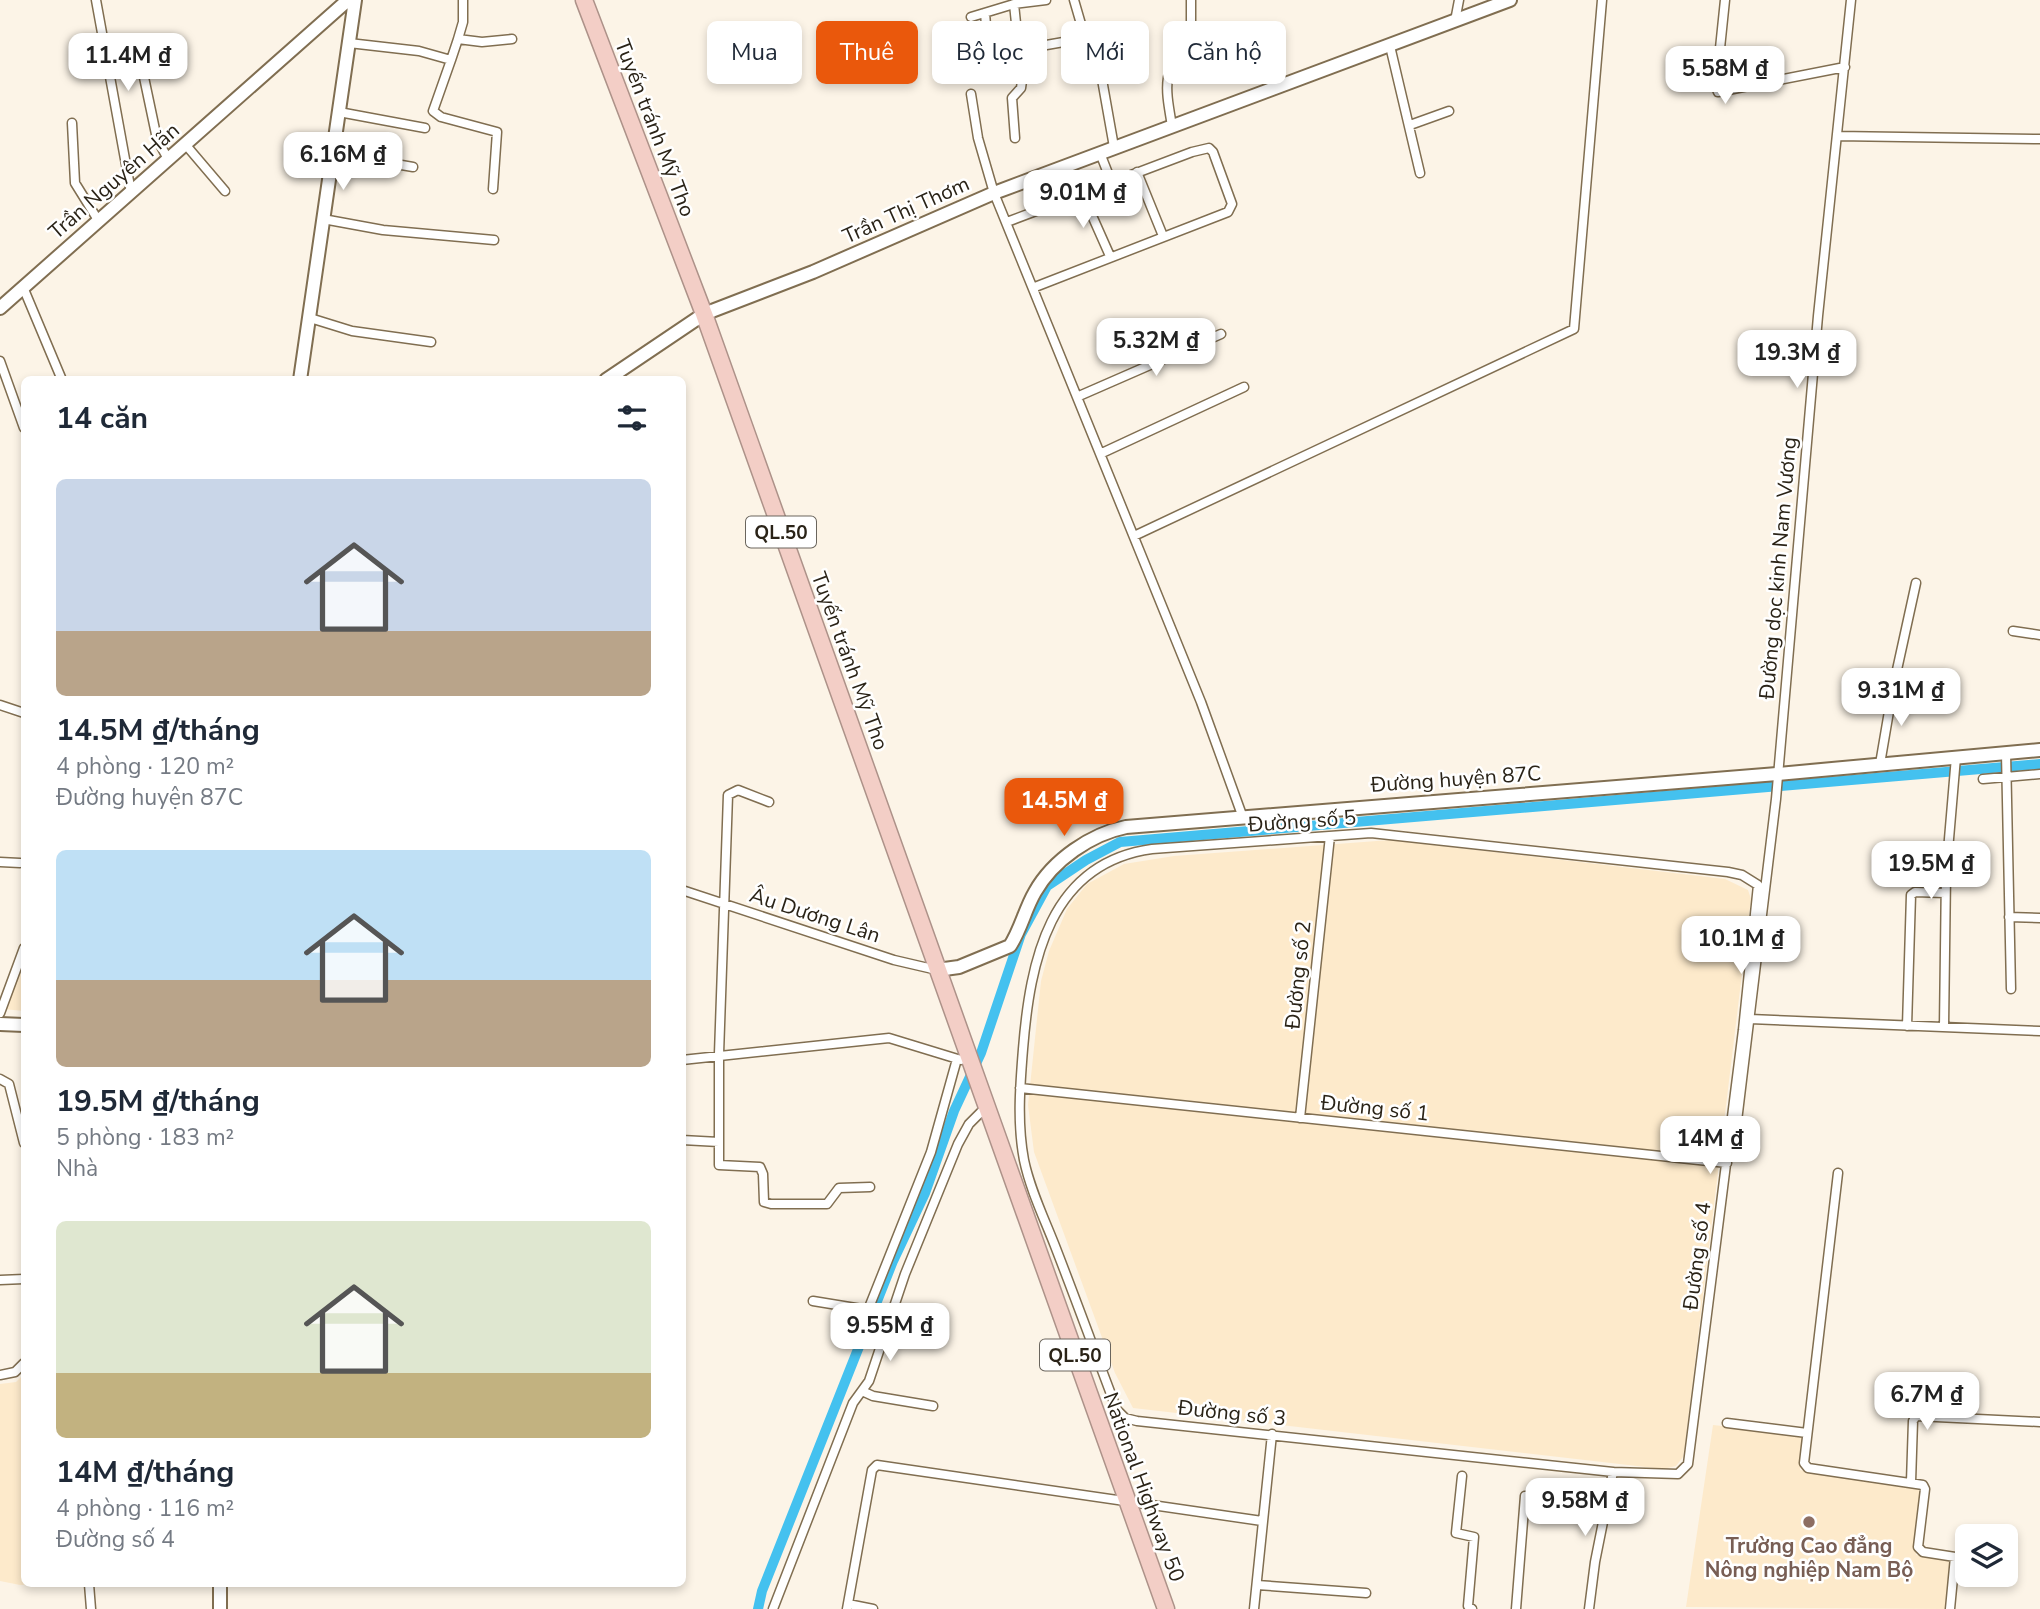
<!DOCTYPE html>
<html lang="vi">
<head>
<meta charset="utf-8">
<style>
	:root { --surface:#fff; --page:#f6f6f7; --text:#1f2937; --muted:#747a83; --accent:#ea580c }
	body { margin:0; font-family:"Nunito Sans",sans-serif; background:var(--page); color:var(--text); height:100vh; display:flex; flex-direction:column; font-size:26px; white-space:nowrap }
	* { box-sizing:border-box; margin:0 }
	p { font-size:23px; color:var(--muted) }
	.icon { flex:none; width:38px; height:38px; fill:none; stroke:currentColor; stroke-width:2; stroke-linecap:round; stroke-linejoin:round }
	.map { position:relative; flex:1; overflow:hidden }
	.drawer { position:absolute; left:21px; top:376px; width:665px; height:1211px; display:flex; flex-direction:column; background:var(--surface); border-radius:10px; box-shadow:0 4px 10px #0003 }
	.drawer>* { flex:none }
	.banner { position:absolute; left:707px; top:21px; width:665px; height:63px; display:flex; gap:14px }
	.fabs { position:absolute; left:1955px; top:1524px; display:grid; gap:14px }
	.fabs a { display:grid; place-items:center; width:63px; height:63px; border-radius:10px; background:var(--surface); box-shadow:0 4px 10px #0003; font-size:35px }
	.price { position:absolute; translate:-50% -60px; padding:0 16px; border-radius:14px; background:#fff; color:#222; font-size:23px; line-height:46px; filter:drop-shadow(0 2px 4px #0008) }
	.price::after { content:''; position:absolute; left:50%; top:42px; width:21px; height:16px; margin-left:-10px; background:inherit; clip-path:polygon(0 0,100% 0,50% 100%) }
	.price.selected { background:var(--accent); color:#fff }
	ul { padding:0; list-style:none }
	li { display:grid; align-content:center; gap:14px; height:371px; padding:0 35px }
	li span { display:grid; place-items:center; height:217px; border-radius:10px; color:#555 }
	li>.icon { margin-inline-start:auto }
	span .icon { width:126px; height:126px; fill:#fffc; stroke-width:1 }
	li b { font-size:30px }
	h2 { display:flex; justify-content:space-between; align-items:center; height:84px; padding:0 35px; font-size:30px }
	.chip { padding:0 24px; border-radius:10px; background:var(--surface); box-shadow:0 4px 10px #0003; font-size:24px; line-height:63px }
	.chip.selected { background:var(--accent); color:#fff }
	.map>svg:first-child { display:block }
	.built { fill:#fdeacb }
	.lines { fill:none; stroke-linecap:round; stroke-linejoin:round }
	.canal { stroke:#44c1ef; stroke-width:10 }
	.street-casing { stroke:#806e51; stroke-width:11 }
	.secondary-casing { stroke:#806e51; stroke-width:16 }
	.highway-casing { stroke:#ad9289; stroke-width:19 }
	.street { stroke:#fff; stroke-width:8 }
	.secondary { stroke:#fff; stroke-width:12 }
	.highway { stroke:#f3cec6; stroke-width:16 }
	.education-dot { fill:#8d6e63; stroke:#fff; stroke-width:2.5 }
	.labels { text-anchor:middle; stroke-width:5; stroke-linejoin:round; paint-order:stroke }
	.shield { fill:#fff; stroke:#6a655d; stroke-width:2 }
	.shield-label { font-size:19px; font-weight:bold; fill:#2a2317 }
	.street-label { font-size:21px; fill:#2a2317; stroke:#fff }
	.education-label { font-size:21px; font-weight:bold; fill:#785e54; stroke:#fff }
</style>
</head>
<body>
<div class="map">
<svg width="2040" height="1609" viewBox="0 0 2040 1609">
	<rect width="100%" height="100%" fill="#fcf4e7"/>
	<path class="built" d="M1390 840 1725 879 1748 890 1751 899 1685 1445 1683 1457 1676 1466 1663 1469 1133 1408 1115 1373 1034 1152 1028 1105 1041 981 1049 951 1067 909 1087 884 1124 864 1174 856Z
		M24 953V1011L3 1009Z
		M24 1374V1584H34L20 1585 0 1581V1384L16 1382Z
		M1713 1425 1803 1435 1800 1470 1920 1486 1916 1555 1953 1559 1949 1609 1686 1607Z"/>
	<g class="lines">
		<path class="canal" d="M758 1609 762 1591 893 1261 925 1193 954 1111 981 1053 1021 934 1047 886 1086 860 1120 842 2040 764"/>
		<g class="street-casing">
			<path id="street" d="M96 0 131 192
				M1074 0 1081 24 1095 40 1114 147
				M1725 0 1716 87 1718 92 1845 67
				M1014 4 1022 81 1021 88 1012 98 1015 138
				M985 13 989 62
				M971 17 1014 4 1046 0
				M1455 21 1459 0
				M458 39 463 22V0
				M349 43 419 51 451 60 433 111 441 117 497 132 493 189
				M137 44 157 139 168 159
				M1390 46 1420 173
				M1018 50 1092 37
				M451 60 458 39 482 42 512 39
				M971 94 978 138 994 193 1201 702 1242 815
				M339 112 425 128
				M72 123 75 183 98 220
				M1410 125 1449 111
				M1172 126C1166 90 1160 67 1191 43V0
				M1837 136 2040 139
				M185 144 225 191
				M332 153 413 167
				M1100 153 1111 181
				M1137 172 1163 236
				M1082 193 1110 256
				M323 219 383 230 494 240
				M1007 222 1192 152 1209 148 1213 152 1232 204 1228 212 1035 287
				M23 287 62 380
				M310 318 352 331 431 342
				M0 361 24 428
				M1079 396 1221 334
				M1102 453 1244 387
				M1134 536 1574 329 1602 0
				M2013 631 2040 635
				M0 705 24 713
				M2006 753 2011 989
				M1880 764 1893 688 1916 583
				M1983 779 2040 774
				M769 802 738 790 728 795 719 1054V1165L760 1167 763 1174 764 1202 771 1204H827L839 1188 870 1187
				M1371 833 1728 872 1742 875 1758 885 1743 1030 1688 1464 1678 1474 1613 1472 1137 1421 1125 1418 1117 1410C1096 1355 1076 1300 1055 1246 1044 1218 1030 1189 1024 1160 1017 1123 1020 1086 1023 1049 1030 962 1049 863 1152 849Z
				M0 862 20 863
				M682 890 894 960 937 970
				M2009 917 2040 918
				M0 1013 24 948
				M1750 1019 2040 1031
				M1907 1026 1911 895 1915 892 1945 893
				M1944 1027 1946 874 1956 757
				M682 1060 889 1038 961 1060
				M0 1079 9 1084 24 1143
				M1020 1088 1727 1163
				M1300 1118 1330 836
				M1748 1130 1738 1129 1737 1121 1776 799 1818 316 1851 0
				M682 1140 719 1142
				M1838 1173 1804 1463 1808 1468 1923 1485 1925 1489 1918 1547 1923 1552 1955 1557 1950 1609
				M0 1280 24 1279
				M813 1301 868 1310 931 1152 957 1059
				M0 1375 15 1372 24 1363
				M862 1391 873 1396 933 1406
				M1727 1423 1807 1433
				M1462 1476 1456 1533 1474 1537 1468 1606 1472 1609
				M1911 1482 1913 1421 1916 1416 2040 1422
				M89 1584 91 1609
				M1257 1585 1366 1593
				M848 1604 873 1609
				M773 1609 853 1403 869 1381 905 1274 958 1144 969 1124 987 1106
				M847 1609 872 1470 877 1465 1262 1521
				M1254 1609 1272 1434
				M1516 1609 1525 1496
				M1589 1609 1595 1562 1613 1472"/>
		</g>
		<g class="secondary-casing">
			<path id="secondary" d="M0 308 348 0
				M300 380 355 0
				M606 380 704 314 813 272 994 193 1510 0
				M937 970 959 967 1010 946C1021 929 1025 909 1035 892 1053 860 1091 834 1126 827L1777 774 2040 750
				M0 1024 24 1025
				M220 1584V1609"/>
		</g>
		<g class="highway-casing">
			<path id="highway" d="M584 0 704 314 1166 1609"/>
		</g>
		<use href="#street" class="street"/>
		<use href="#secondary" class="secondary"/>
		<use href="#highway" class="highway"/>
	</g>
	<circle class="education-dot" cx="1809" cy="1522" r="7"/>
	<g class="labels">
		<g class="shield">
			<rect x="746" y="516.5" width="70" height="31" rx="5"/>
			<rect x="1040" y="1339.5" width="70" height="31" rx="5"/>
		</g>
		<g class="shield-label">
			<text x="781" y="539">QL.50</text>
			<text x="1075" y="1362">QL.50</text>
		</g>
		<g class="street-label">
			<text transform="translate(655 128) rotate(69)" y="7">Tuyến tránh Mỹ Tho</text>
			<text transform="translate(114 181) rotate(-41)" y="7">Trần Nguyên Hãn</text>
			<text transform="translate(906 210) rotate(-24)" y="7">Trần Thị Thơm</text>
			<text transform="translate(1778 568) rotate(-85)" y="7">Đường dọc kinh Nam Vương</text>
			<text transform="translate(850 661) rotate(70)" y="7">Tuyến tránh Mỹ Tho</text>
			<text transform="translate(1456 779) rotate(-4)" y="7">Đường huyện 87C</text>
			<text transform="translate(1302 821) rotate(-4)" y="7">Đường số 5</text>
			<text transform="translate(815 915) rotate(18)" y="7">Âu Dương Lân</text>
			<text transform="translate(1298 975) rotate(-84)" y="7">Đường số 2</text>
			<text transform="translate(1375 1108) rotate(6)" y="7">Đường số 1</text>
			<text transform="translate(1697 1256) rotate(-83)" y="7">Đường số 4</text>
			<text transform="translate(1232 1413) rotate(6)" y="7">Đường số 3</text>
			<text transform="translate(1144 1487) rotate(70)" y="7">National Highway 50</text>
		</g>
		<g class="education-label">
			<text x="1809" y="1553">Trường Cao đẳng<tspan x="1809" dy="24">Nông nghiệp Nam Bộ</tspan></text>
		</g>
	</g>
</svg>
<div class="fabs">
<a><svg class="icon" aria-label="layers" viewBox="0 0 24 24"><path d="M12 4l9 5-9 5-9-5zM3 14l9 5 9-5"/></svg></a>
</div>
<b class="price" style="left:128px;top:93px">11.4M ₫</b>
<b class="price" style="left:1725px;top:106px">5.58M ₫</b>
<b class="price" style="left:343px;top:192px">6.16M ₫</b>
<b class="price" style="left:1083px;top:230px">9.01M ₫</b>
<b class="price" style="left:1156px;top:378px">5.32M ₫</b>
<b class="price" style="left:1797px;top:390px">19.3M ₫</b>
<b class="price" style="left:1901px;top:728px">9.31M ₫</b>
<b class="price selected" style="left:1064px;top:838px">14.5M ₫</b>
<b class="price" style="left:1931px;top:901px">19.5M ₫</b>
<b class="price" style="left:1741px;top:976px">10.1M ₫</b>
<b class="price" style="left:1710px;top:1176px">14M ₫</b>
<b class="price" style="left:890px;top:1363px">9.55M ₫</b>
<b class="price" style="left:1927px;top:1432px">6.7M ₫</b>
<b class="price" style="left:1585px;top:1538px">9.58M ₫</b>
<div class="banner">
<a class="chip">Mua</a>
<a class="chip selected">Thuê</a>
<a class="chip">Bộ lọc</a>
<a class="chip">Mới</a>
<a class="chip">Căn hộ</a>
</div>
<section class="drawer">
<h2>14 căn<svg class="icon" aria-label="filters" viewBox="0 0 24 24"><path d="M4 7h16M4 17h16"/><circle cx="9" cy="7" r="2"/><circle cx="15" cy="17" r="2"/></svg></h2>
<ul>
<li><span style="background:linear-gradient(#c9d6e8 70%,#b9a48a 0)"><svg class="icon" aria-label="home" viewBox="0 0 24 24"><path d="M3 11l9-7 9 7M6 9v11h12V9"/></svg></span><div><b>14.5M ₫/tháng</b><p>4 phòng · 120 m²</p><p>Đường huyện 87C</p></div></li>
<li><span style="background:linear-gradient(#bfe0f5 60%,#b9a48a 0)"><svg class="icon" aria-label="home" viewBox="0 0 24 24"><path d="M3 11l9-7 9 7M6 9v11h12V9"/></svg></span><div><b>19.5M ₫/tháng</b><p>5 phòng · 183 m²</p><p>Nhà</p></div></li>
<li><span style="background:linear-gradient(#dfe7d0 70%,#c2b280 0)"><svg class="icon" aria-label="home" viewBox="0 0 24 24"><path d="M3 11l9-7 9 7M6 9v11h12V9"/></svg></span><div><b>14M ₫/tháng</b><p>4 phòng · 116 m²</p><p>Đường số 4</p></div></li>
</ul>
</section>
</div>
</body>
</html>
